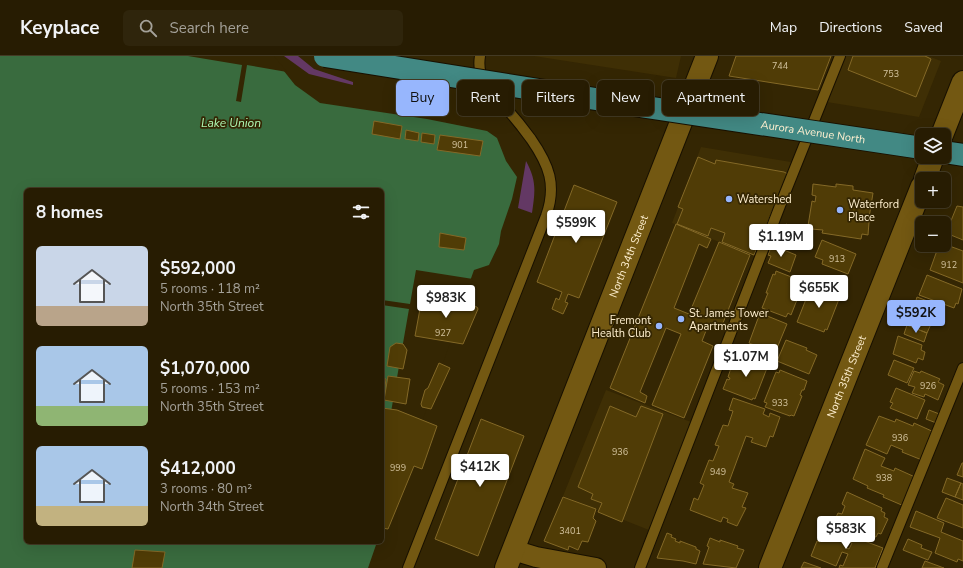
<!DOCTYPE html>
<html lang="en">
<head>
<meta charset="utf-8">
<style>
	:root { --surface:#271c02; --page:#2f250c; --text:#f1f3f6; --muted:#a4a199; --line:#433a24; --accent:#97b6fd }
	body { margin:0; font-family:"Nunito Sans",sans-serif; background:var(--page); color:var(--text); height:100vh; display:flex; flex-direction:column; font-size:15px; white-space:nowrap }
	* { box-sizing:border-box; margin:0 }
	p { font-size:13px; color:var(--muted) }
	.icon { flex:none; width:22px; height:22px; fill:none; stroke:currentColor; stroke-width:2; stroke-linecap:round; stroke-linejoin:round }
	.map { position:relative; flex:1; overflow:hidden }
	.sheet { position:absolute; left:24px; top:132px; width:360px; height:356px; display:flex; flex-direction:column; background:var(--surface); border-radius:6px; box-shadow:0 4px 16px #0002,0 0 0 1px var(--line) }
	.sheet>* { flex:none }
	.hud { position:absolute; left:396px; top:24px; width:380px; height:36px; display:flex; gap:8px }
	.fabs { position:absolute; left:915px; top:72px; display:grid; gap:8px }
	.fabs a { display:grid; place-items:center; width:36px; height:36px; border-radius:6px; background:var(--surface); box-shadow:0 4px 16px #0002,0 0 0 1px var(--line); font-size:20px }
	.price { position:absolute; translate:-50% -34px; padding:0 9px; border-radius:4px; background:#fff; color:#222; font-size:13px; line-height:26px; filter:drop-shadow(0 1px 2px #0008) }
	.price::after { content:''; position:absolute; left:50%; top:24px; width:12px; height:9px; margin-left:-6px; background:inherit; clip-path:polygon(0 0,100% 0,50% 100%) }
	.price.selected { background:var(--accent); color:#111 }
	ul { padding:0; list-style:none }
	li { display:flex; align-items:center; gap:12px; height:100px; padding:0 12px }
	li span { display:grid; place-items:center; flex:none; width:112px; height:80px; border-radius:6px; color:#555 }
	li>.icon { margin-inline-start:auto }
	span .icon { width:48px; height:48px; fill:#fffc; stroke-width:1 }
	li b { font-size:17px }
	h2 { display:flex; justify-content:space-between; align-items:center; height:48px; padding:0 12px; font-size:17px }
	.pill { padding:0 14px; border-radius:6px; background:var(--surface); box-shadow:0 4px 16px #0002,0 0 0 1px var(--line); font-size:14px; line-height:36px }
	.pill.selected { background:var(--accent); color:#111 }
	header { display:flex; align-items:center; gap:24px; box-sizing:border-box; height:56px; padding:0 20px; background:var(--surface); border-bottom:1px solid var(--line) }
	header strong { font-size:19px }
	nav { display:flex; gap:22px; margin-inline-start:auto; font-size:14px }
	.search { width:280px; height:36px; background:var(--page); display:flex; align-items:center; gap:10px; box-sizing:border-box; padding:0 14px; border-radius:6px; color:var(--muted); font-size:15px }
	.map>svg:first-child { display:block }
	.built { fill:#3f2f05 }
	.green { fill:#633864 }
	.water { fill:#396b3e }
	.pier { fill:#342603 }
	.building { fill:#503c06; stroke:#846927 }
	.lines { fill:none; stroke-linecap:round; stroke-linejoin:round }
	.service-casing { stroke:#181000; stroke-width:12 }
	.minor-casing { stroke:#181000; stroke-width:22 }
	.tertiary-casing { stroke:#181000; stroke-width:24 }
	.trunk-casing { stroke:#181000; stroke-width:24 }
	.service { stroke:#735812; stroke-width:10 }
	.minor { stroke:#735812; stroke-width:20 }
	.tertiary { stroke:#735812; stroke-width:22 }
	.trunk { stroke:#428984; stroke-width:22 }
	.trunk-bridge-casing { stroke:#181000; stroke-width:24; stroke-linecap:butt }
	.trunk-bridge { stroke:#428984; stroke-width:22 }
	.poi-dot { fill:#97b6fd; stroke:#342603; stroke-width:1.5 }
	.labels { text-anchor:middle; stroke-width:3.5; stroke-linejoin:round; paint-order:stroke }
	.number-label { font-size:9px; fill:#d3c39e }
	.street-label { font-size:11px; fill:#fff0d0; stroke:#342603 }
	.poi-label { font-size:11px; fill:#fff0d0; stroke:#342603; text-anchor:start }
	.water-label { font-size:12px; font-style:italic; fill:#aef8b3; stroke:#342603 }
</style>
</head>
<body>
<header>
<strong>Keyplace</strong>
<div class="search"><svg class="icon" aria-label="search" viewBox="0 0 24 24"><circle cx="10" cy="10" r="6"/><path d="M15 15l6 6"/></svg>Search here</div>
<nav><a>Map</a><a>Directions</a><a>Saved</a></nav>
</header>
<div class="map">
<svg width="963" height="512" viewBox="0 0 963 512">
	<rect width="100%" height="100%" fill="#342603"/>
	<path class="built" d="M534 0H681L676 22Z
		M846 0H928L941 5 919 61 827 46Z
		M701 91 791 106 788 118 754 200 672 167Z
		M606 334 691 366 649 474 563 440Z"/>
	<path class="green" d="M284 0H298L314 13 353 26V29L309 18Z
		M526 105C537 125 535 136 532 157L518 152Z"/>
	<path class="water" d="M0 0H272L295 29 320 47 427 63 487 75 497 82 506 105 517 121 512 143 501 175 499 188 489 209 474 214 382 471V134H26V486H377L368 512H0Z"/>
	<path class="pier" d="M188 0H274L287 16 247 9 241 46 236 45 242 9Z
		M416 214 473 223 384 472 382 473V355L391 356 409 253 382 249V244L410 248Z"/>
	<path class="building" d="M736 0H831L818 34 729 20Z
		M853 0H925L931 3 916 41 848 14Z
		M374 65 402 70 400 83 372 78Z
		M406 74 419 77 418 85 405 83Z
		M422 77 435 79 434 88 421 86Z
		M440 79 483 85 480 100 437 94Z
		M698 101 715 108 716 104 784 116 788 118 754 199 722 186 725 177 711 172 708 180 677 168 683 153 678 151Z
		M813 128 836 131V128L853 130V134L873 137 869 162 865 161 864 165 869 166 868 179 862 178 861 183 822 177 823 174 811 173 812 170H808L812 145 815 146 816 140 812 139Z
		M574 129 617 146 579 242 568 238 565 246 568 247 563 258 552 253 556 242 559 244 562 236 537 226Z
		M957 150 963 151V184L946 177Z
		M676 168 711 183 707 192 699 188 674 252 689 258 719 186 750 199 721 272 709 267 702 285 713 290 684 362 652 349 681 278 666 272 640 336 647 340 645 347 610 332Z
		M786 168 793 171 788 185 780 182Z
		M440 177 466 182 464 194 439 191Z
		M822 184 856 198 848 218 822 208 823 204 815 201Z
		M944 188 963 195V227L930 214 939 189H944Z
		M772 189 796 199 790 216 768 207 771 200 768 199Z
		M776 215 804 226 791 259 788 257 786 261 762 252 768 237H766L773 218 775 219Z
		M927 219 962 233 958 248 956 247 954 252 919 239Z
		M812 228 839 239 837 242 839 243 827 274 825 273 824 276 797 266Z
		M435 238 473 244 472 250 477 251 478 253 463 288 415 280 422 242 434 244Z
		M917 241 938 249 934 259 914 251Z
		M914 251 934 259 931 268 911 260Z
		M760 257 787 268 775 297 749 287Z
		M911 260 931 268 927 277 907 269Z
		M907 269 927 277 924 286 904 278Z
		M898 280 922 289 921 294 925 296 923 304 918 302 916 307 893 298Z
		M786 284 807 292 806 294 817 299 809 318 777 305Z
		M396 287 403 288 407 294 403 313 387 310 390 291Z
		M737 298 765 309 764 312H767L755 343 753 342 752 344 723 333 727 323 729 324 730 322 728 321 731 312 734 313 736 307 734 306Z
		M894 304 914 312 907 327 888 319Z
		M439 307 450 312 431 353 422 351 421 348 425 334 428 332Z
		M780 314 807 325 804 334H802L800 339 802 340 794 360 791 359 790 360 765 351 767 347 764 346 776 316 779 317Z
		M914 315 920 317 921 315 940 323 938 326 944 329 938 344 925 338 924 341 912 337 915 331 908 329Z
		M388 320 410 323 406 348 384 344Z
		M382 322 386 323 383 345H382Z
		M896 332 925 344 917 363 890 352 893 347 890 346Z
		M733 342 765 353 763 358 769 361 770 357 780 361 773 381 770 380 766 391 751 386 753 382 746 380 729 426 734 428 732 432 748 437 742 451 746 452 737 470 727 466 728 463 723 461 721 466 690 454 694 442 698 444 704 429 700 427 709 404 713 405 719 390 715 389 723 369 728 370 733 355 729 354Z
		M610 350 636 361 641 350 663 358 622 466 598 456 602 447 591 443 593 438 578 431Z
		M382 352 397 354 437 370 422 413 414 410 388 473 382 472Z
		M929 354 942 359 939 368 926 363Z
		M879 360 895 366 896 363 913 370 914 367 934 376 922 404 902 396 903 394 891 389 887 398 866 389Z
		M481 363 524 380 478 500 435 483Z
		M865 393 885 402 881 410 894 415 895 412 915 421 904 450 883 441 884 439 867 432 868 430 853 423Z
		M962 407H963V421L957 419Z
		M947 422 961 427 955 441 942 436Z
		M961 427 963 428V444L955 441Z
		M847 436 882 452 881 455 885 457 884 461 888 463 881 478 878 477 876 481 872 479 870 482 856 476 855 478 833 468 838 457 842 458 845 450 842 448Z
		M563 441 596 453 593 462 596 465 588 486 582 485 578 494 569 490 568 494 544 485Z
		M946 442 963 449V472L937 462Z
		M916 455 944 467 941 476 963 485V505L958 503 957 506 935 497 940 482 910 471Z
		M823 469 849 479 845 491 849 493 852 487 849 486 851 480 883 492 875 512H839L840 509 843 510 848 498 842 496 836 510 811 500 817 485 820 486V484H818Z
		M667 477 672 479 671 481 676 483 675 485 680 487V485L696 491V493L700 495 696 508 683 505 657 502Z
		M710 482 720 486V484L738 490 737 492 744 494 736 512 703 508 709 491 707 490Z
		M908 483 922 489 921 492 932 496 928 504 903 494Z
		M135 494 165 496 162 512H132Z
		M925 505 944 512H922Z
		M804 506 821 512H801Z"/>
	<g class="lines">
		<g class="service-casing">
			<path id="service" d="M408 512 546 160C557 129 549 109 531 83 523 72 515 62 506 52 491 36 476 24 480 0
				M640 512 783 142 840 0
				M882 512 963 312"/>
		</g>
		<g class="minor-casing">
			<path id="minor" d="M513 494 536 501 596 512"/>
		</g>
		<g class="tertiary-casing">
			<g id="tertiary">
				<path d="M942 79 963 26"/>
				<path d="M925 123 933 101"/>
				<path id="s1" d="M506 512 707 0"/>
				<path id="s2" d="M770 512 922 130"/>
			</g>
		</g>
		<g class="trunk-casing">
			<path id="trunk" d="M944 96 963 99"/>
		</g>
		<use href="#service" class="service"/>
		<use href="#minor" class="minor"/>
		<use href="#tertiary" class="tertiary"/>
		<use href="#trunk" class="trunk"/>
		<g class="trunk-bridge-casing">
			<g id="trunk-bridge">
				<path id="s3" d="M325 0 646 51 922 92"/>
			</g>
		</g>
		<use href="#trunk-bridge" class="trunk-bridge"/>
	</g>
	<g class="poi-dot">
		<circle cx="729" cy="143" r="4"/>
		<circle cx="840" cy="154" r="4"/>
		<circle cx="681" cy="263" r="4"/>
		<circle cx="659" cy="270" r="4"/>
	</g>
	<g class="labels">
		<g class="number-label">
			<text x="780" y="13">744</text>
			<text x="891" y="21">753</text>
			<text x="460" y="92">901</text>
			<text x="837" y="206">913</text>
			<text x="949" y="212">912</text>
			<text x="443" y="280">927</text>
			<text x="928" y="333">926</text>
			<text x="780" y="350">933</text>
			<text x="900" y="385">936</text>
			<text x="620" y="399">936</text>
			<text x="398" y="415">999</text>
			<text x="718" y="419">949</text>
			<text x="884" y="425">938</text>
			<text x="570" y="478">3401</text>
		</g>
		<g class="street-label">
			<text dy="4" stroke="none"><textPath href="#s3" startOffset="494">Aurora Avenue North</textPath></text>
			<text dy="4" stroke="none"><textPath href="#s1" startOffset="335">North 34th Street</textPath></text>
			<text dy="4" stroke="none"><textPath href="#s2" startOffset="206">North 35th Street</textPath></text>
		</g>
		<g class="poi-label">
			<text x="737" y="147">Watershed</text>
			<text x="848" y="152">Waterford<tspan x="848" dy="13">Place</tspan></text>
			<text x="689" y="261">St. James Tower<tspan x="689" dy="13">Apartments</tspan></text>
			<text x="651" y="268" text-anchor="end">Fremont<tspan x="651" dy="13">Health Club</tspan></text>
		</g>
		<g class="water-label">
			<text x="231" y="71">Lake Union</text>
		</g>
	</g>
</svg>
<div class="fabs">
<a><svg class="icon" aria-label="layers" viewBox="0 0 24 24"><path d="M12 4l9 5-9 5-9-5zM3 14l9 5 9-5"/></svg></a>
<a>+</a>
<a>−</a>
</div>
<b class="price" style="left:576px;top:188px">$599K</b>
<b class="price" style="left:781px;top:202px">$1.19M</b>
<b class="price" style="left:819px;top:253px">$655K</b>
<b class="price" style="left:446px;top:263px">$983K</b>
<b class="price selected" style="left:916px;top:278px">$592K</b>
<b class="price" style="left:746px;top:322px">$1.07M</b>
<b class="price" style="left:480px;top:432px">$412K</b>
<b class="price" style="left:846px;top:494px">$583K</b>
<div class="hud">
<a class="pill selected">Buy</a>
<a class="pill">Rent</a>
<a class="pill">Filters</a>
<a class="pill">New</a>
<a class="pill">Apartment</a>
</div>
<section class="sheet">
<h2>8 homes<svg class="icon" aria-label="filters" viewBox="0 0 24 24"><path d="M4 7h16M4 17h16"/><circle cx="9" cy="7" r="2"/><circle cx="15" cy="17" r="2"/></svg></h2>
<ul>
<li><span style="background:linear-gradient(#c9d6e8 75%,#b9a48a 0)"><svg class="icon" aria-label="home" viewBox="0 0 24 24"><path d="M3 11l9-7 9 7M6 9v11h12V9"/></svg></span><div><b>$592,000</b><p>5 rooms · 118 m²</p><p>North 35th Street</p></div></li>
<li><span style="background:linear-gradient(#a9c7e8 75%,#8fb573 0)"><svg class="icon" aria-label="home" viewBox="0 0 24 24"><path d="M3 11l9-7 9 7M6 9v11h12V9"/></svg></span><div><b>$1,070,000</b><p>5 rooms · 153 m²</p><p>North 35th Street</p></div></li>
<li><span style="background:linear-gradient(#a9c7e8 75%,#c2b280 0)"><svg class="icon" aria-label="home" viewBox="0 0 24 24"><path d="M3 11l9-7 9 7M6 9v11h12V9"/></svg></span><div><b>$412,000</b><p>3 rooms · 80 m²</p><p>North 34th Street</p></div></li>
</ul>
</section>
</div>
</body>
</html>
